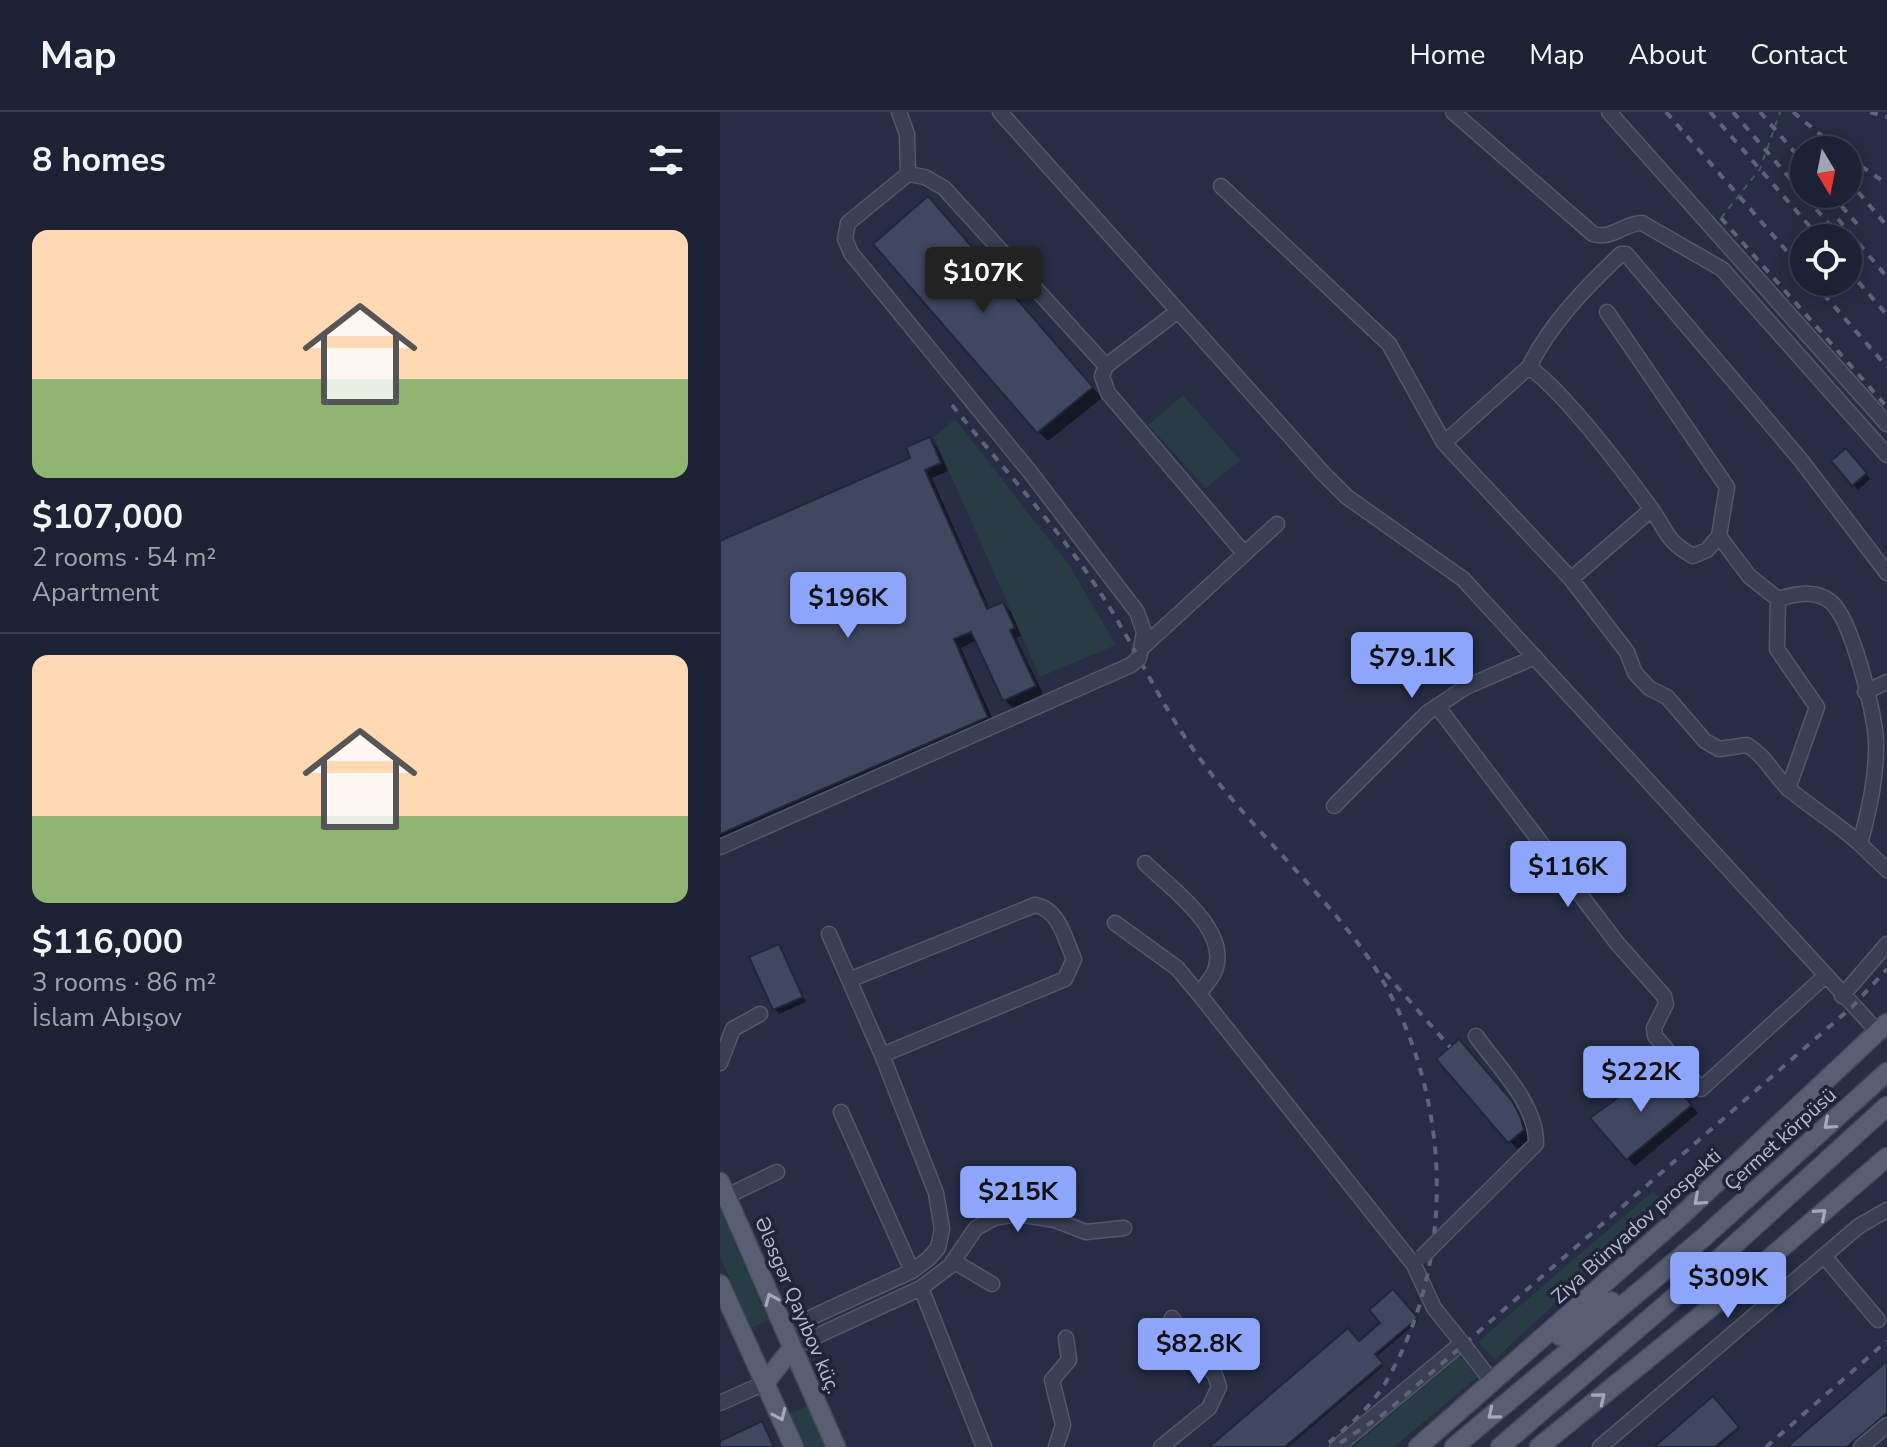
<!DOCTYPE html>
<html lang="en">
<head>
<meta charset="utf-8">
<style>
	:root { --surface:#1c2233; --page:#252a3b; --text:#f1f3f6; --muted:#a0a4ac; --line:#3a3f4e; --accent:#8ea5fc }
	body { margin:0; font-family:"Nunito Sans",sans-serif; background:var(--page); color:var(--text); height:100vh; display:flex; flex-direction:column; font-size:30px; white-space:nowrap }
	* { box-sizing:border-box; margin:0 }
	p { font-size:26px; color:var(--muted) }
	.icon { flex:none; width:44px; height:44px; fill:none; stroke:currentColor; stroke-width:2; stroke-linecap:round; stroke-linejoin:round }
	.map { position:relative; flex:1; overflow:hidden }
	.details { display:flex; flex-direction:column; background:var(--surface); width:720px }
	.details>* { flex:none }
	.needle { width:52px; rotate:170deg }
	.controls { position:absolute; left:1070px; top:24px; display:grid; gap:16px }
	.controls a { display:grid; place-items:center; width:72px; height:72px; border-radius:50%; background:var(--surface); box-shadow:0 4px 20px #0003,0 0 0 2px var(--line); font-size:40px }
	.price { position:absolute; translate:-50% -68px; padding:0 18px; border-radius:8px; background:var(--accent); color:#111; font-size:26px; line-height:52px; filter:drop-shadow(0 2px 4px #0008) }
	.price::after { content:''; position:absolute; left:50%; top:48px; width:24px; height:18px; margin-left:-12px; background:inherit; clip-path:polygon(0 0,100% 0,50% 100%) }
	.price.active { background:#222; color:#fff }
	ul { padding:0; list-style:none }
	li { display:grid; align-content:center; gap:16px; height:424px; padding:0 32px }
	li+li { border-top:2px solid var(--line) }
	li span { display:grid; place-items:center; height:248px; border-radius:16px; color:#555 }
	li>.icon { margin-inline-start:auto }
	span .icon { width:144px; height:144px; fill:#fffc; stroke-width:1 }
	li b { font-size:34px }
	h2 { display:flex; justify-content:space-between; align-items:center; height:96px; padding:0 32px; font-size:34px }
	header { display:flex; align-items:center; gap:48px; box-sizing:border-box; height:112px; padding:0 40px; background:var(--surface); border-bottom:2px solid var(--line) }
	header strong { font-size:38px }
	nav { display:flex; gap:44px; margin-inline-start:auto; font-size:28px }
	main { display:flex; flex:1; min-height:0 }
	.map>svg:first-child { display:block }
	.green { fill:#283c44 }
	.shadow { fill:#0007 }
	.building { fill:#404861; stroke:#21273a; stroke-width:2 }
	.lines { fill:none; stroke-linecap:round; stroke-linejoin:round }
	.minor-casing { stroke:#53586a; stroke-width:17 }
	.major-casing { stroke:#44495c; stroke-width:21 }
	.path { stroke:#465961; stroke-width:2; stroke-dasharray:6 6; stroke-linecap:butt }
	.minor { stroke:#3a4053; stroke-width:14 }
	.major { stroke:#595f73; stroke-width:18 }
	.rail { stroke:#5c637a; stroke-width:4; stroke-dasharray:8 8; stroke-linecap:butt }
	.minor-bridge-casing { stroke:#53586a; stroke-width:17; stroke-linecap:butt }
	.minor-bridge { stroke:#3a4053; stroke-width:14 }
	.oneway { stroke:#a5a9bb }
	.labels { text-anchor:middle; stroke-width:7; stroke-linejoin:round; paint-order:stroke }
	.street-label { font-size:20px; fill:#b8bccd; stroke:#1f2538 }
</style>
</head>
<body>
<header>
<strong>Map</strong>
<nav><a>Home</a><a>Map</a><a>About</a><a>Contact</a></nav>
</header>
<main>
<section class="details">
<h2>8 homes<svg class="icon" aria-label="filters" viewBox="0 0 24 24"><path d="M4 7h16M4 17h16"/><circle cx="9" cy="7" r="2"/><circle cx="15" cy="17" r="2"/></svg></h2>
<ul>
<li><span style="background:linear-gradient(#ffd9b3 60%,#8fb573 0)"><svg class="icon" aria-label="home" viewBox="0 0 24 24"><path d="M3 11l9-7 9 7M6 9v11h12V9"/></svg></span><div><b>$107,000</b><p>2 rooms · 54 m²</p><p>Apartment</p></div></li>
<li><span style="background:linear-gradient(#ffd9b3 65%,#8fb573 0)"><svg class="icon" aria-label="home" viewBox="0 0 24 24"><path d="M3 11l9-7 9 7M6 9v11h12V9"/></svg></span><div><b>$116,000</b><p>3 rooms · 86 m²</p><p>İslam Abışov</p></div></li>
</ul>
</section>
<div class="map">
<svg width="1167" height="1335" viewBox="0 0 1167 1335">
	<rect width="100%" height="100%" fill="#262d44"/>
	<path class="green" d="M463 283 520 348 486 376 428 313Z
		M235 307 349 453 396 533 320 565 214 325Z
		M933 1079 944 1091 775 1247 758 1230Z
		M0 1097 48 1208 31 1216 0 1145Z
		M740 1244 757 1265 674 1335H633Z
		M87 1294 105 1335H85L70 1302Z"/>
	<path class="shadow" d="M218 97 382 286 328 329 318 319Z
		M209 327 217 335 228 359 212 366 270 498 283 492 291 500 301 524 296 526 323 582 293 596 285 588 257 528 241 536 275 613 0 733V432L193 347Z
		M1131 344 1150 367 1138 378 1114 350Z
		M59 834 86 890 59 902 55 897Z
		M746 937 799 999 811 1026 797 1037 719 947Z
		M938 959 978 1001 915 1054 907 1046Z
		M673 1180 698 1209 656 1245 663 1254 568 1335H492L663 1211Z
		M1167 1252V1304L1131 1335H1070Z
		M992 1287 1019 1317 998 1335H937Z"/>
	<path class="building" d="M208 84 373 275 317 321 153 132Z
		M210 325 221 351 205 358 267 497 283 490 295 516 290 518 316 574 283 589 251 520 234 527 268 605 0 722V429L190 346 186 335Z
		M1126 336 1147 361 1132 374 1111 349Z
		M59 832 83 885 53 898 29 845Z
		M739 927 792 989 801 1006 804 1018 788 1031 716 947Z
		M938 957 972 993 906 1048 870 1006Z
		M673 1177 698 1206 655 1242 663 1251 565 1335H489L628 1216 639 1229 660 1211 649 1198Z
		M1167 1249V1301L1127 1335H1067Z
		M993 1284 1019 1315 995 1335H934Z
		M42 1309 54 1335H0V1329Z"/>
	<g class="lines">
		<g class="minor-casing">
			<path id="minor" d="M179 0 187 22 188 62 128 111 125 127 131 141 310 360 417 500 424 520 419 546
				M280 0 603 361 627 385 743 467 1158 920
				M733 0 873 122C892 128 904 111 922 111L1002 157 1167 343
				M889 0 1167 312
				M188 62 205 65 224 76 386 254
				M501 74 669 232 724 331 809 255C847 283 900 354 930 395 947 418 945 429 973 444L987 438 999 424
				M458 199 386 254 382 264 388 281 523 440
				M887 200 1007 375 999 424 1029 464 1058 487 1057 537 1097 595 1068 677
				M809 255C830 212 866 175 901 142H906L1080 347 1167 461
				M724 331 851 467 907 540 915 561 929 576 947 585 985 629 999 637 1027 633C1046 644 1054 664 1070 678 1093 697 1118 712 1140 732
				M851 467 932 397
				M1058 487C1075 482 1096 477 1111 490 1132 508 1155 601 1156 629 1157 665 1149 698 1140 732L1167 758
				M424 534 557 412
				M1145 580 1167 570
				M717 594 897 831 944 884 946 892 934 916 935 924 981 977 1104 865
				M614 694 707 601 746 575 815 545
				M0 735 411 553
				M425 751C450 776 513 819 494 861 490 868 484 875 479 882
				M395 811 457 856 479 882 694 1153 714 1196 743 1232
				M129 868 315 793C339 797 345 827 354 847L345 867 162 943
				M1122 884 1167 832
				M0 951 13 917 40 902
				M121 1000 192 1159
				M7 1084 57 1060
				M720 1127 816 1032C817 992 778 955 756 924
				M1104 1144 1158 1208
				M233 1149 272 1172
				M201 1176 230 1154 256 1116 274 1106 297 1102 335 1108 366 1120 404 1116
				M73 1235 201 1176 264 1335
				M72 1236 92 1205 192 1159 208 1147 218 1136 222 1117 216 1081 162 943 109 822
				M750 1241 773 1271
				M0 1291 45 1271
				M336 1335 343 1313 332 1268 349 1248 346 1226
				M441 1335 489 1296 499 1275 495 1263 452 1206
				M617 1335 742 1231
				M880 1335 1139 1114 1167 1098
				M1141 1335 1167 1313"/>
		</g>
		<g class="major-casing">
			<path id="major" d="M0 1070 116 1335
				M0 1172 74 1335
				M840 1224 891 1189
				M45 1271 72 1236
				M698 1335 962 1103 1167 911
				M734 1335 983 1126 1167 960
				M780 1335 1001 1145 1167 994
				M819 1335 1022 1170 1167 1045"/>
		</g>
		<path class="path" d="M1001 106 1040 57 1060 0"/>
		<use href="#minor" class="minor"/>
		<use href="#major" class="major"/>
		<path class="rail" d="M946 0 1084 159
			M990 0 1100 126
			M1013 0 1121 126
			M1040 0 1084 51
			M1073 0 1119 38
			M1150 0 1167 5
			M1128 45 1167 72
			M1128 68 1167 114
			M1111 82 1137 112
			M1001 106 1167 295
			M1118 107 1167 165
			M1128 158 1167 203
			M1093 170 1167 255
			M232 293C283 357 342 419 385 488 416 537 439 589 473 637 521 706 586 763 637 830 730 952 744 1135 667 1268 652 1295 627 1315 604 1335
			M665 861 730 935
			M620 1331 664 1302 1132 895 1167 857
			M1046 1335 1167 1229"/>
		<g class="minor-bridge-casing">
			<path id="minor-bridge" d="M411 553 419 546
				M702 1145 720 1127
				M743 1232 750 1241"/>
		</g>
		<use href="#minor-bridge" class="minor-bridge"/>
	</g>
	<defs><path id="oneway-chevron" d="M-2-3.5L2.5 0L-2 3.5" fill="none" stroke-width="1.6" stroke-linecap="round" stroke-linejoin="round" transform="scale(2)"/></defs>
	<g class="oneway">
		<use href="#oneway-chevron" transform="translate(1109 1012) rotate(138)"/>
		<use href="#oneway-chevron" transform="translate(979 1088) rotate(138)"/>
		<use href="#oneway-chevron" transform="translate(1101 1102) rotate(-41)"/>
		<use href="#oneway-chevron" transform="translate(51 1187) rotate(-113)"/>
		<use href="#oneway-chevron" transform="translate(880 1286) rotate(-39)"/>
		<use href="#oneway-chevron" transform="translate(773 1302) rotate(140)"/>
		<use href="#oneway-chevron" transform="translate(60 1303) rotate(66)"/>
	</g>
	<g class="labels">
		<g class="street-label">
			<text transform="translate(1060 1027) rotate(-42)" y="7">Çermet körpüsü</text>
			<text transform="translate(916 1114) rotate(-42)" y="7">Ziya Bünyadov prospekti</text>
			<text transform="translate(78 1193) rotate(67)" y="7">Ələsgər Qayıbov küç.</text>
		</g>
	</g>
</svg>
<div class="controls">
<a><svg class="needle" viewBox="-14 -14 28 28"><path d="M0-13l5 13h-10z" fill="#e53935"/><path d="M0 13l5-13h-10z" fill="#a0a4ac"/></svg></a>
<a><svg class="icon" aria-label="locate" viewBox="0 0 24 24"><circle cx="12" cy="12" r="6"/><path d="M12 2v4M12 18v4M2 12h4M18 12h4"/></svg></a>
</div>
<b class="price active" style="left:263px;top:203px">$107K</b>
<b class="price" style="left:128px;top:528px">$196K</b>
<b class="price" style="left:692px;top:588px">$79.1K</b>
<b class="price" style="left:848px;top:797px">$116K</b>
<b class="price" style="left:921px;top:1002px">$222K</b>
<b class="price" style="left:298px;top:1122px">$215K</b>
<b class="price" style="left:1008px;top:1208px">$309K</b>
<b class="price" style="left:479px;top:1274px">$82.8K</b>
</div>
</main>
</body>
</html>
